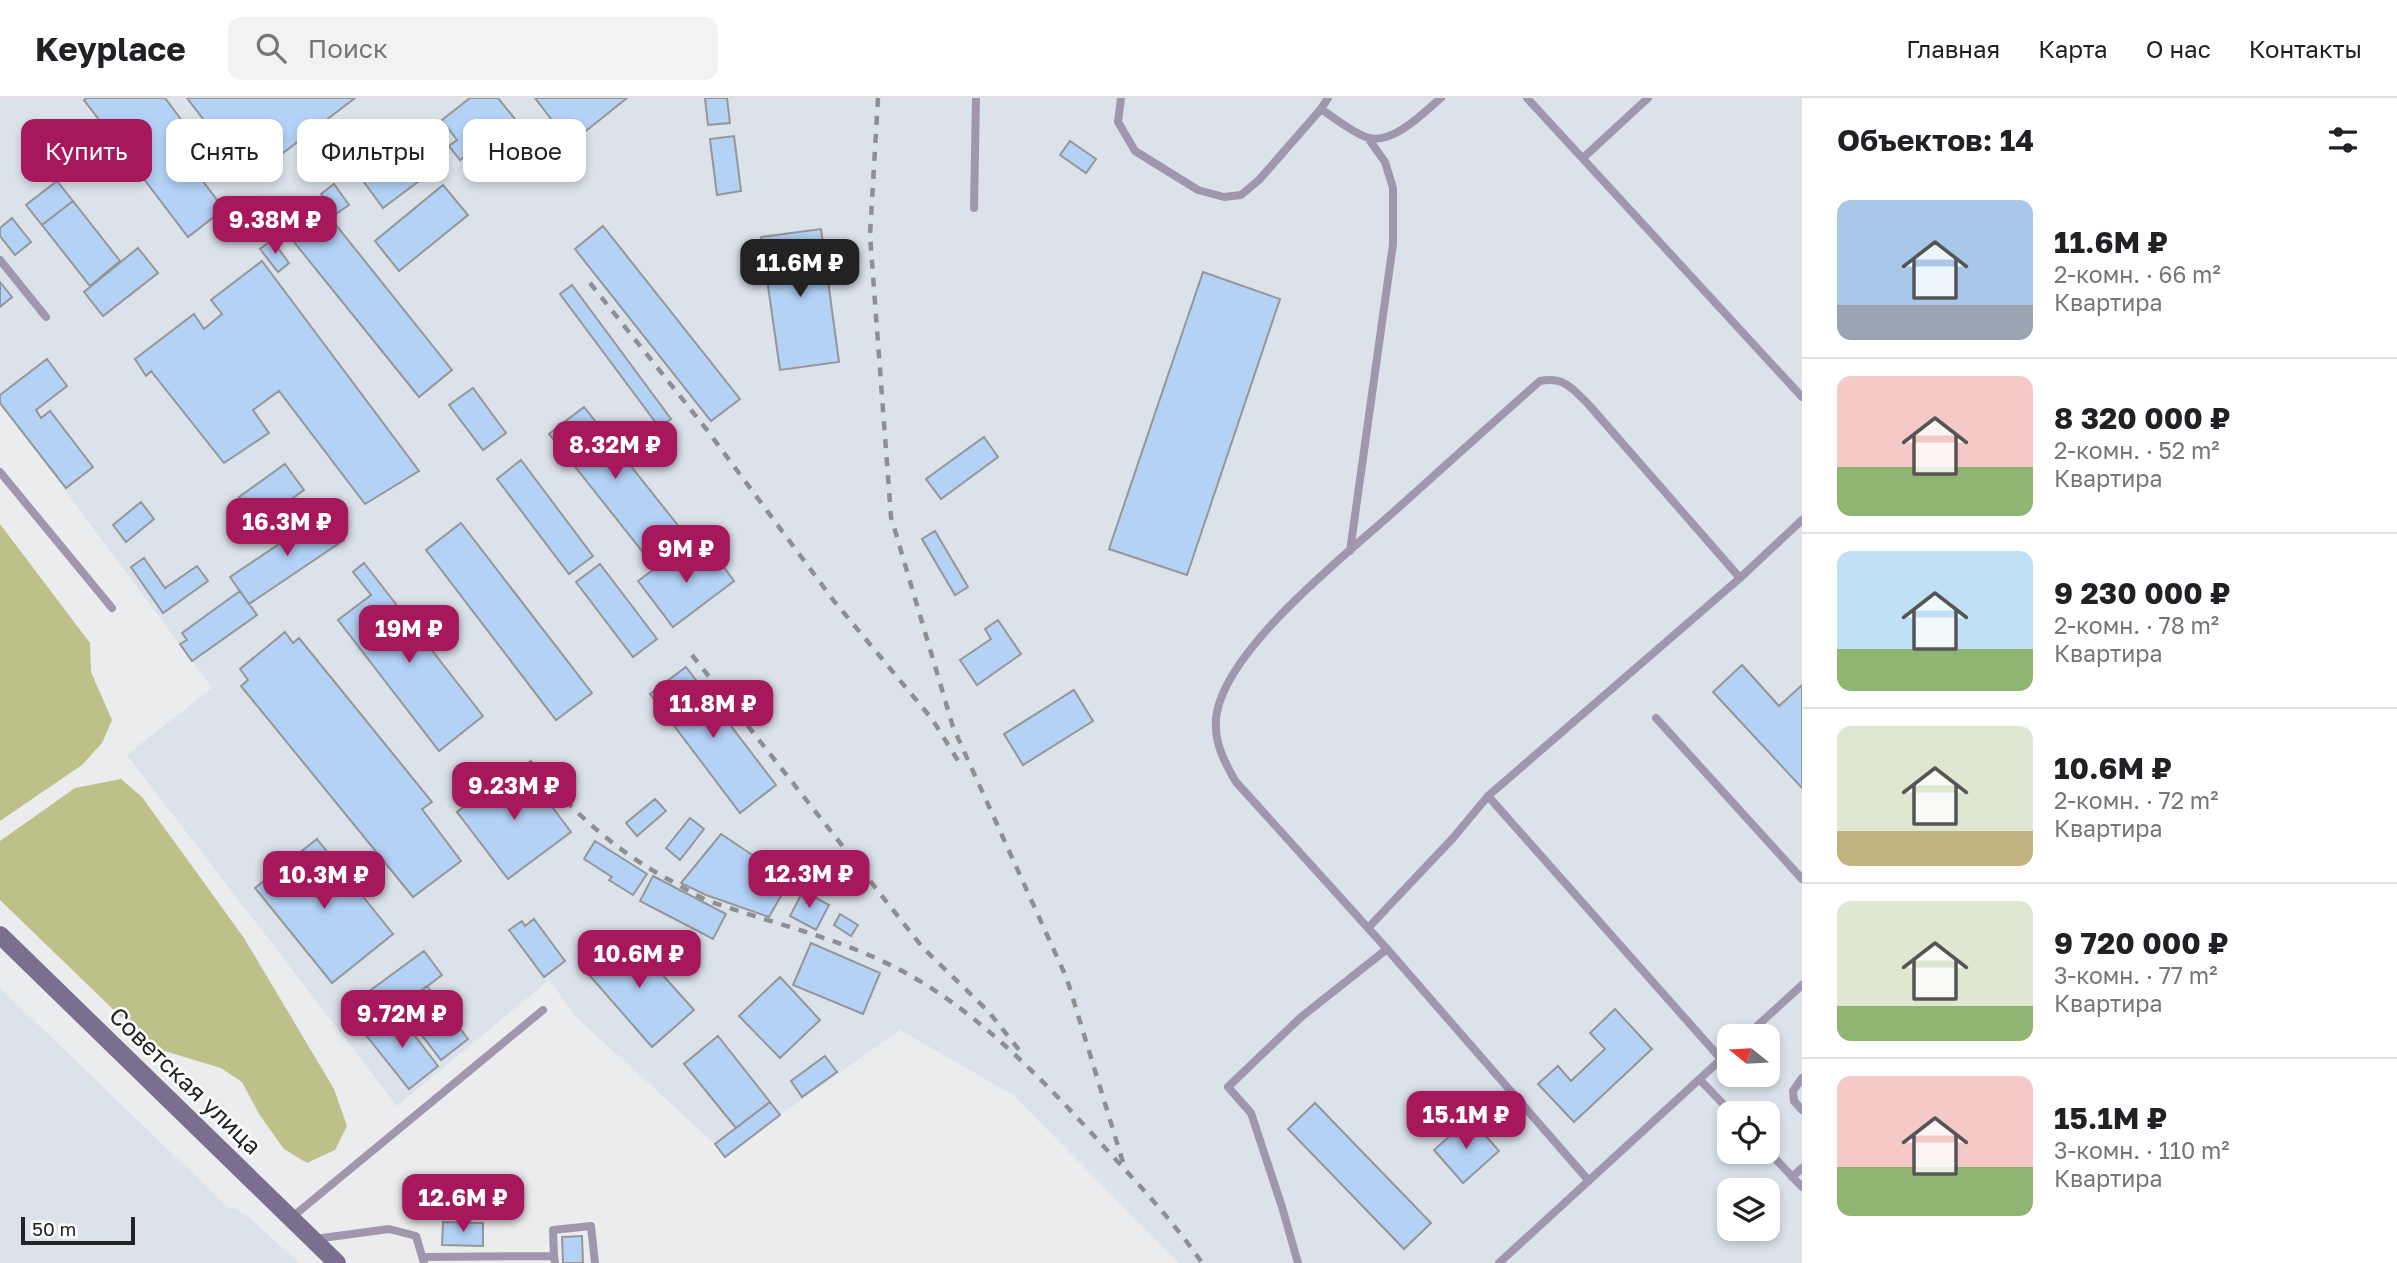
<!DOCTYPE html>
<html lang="ru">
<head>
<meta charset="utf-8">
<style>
	:root { --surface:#fff; --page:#f2f2f2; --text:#202124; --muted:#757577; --line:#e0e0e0; --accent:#a6185b }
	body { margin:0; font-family:"Golos Text",sans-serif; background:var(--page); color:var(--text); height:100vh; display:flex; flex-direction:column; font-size:26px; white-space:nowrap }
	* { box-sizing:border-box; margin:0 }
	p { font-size:23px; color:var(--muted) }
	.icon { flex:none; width:38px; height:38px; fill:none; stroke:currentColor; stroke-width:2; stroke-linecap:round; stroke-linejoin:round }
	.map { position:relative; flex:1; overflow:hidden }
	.side { display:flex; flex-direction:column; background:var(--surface); width:595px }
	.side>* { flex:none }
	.hud { position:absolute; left:21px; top:21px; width:665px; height:63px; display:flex; gap:14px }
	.needle { width:46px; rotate:288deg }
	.controls { position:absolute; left:1717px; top:926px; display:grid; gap:14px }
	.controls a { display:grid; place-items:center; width:63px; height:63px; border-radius:14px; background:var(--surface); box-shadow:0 4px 10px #0003; font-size:35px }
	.scale { position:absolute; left:21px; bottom:18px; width:114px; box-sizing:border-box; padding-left:7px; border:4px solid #222324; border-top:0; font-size:19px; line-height:24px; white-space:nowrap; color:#222324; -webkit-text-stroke:5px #fff; paint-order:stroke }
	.price { position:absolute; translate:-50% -60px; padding:0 16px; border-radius:14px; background:var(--accent); color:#fff; font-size:23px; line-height:46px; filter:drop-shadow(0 2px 4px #0008) }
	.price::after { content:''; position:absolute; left:50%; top:42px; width:21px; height:16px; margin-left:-10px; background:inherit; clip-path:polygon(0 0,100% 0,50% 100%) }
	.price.on { background:#222; color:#fff }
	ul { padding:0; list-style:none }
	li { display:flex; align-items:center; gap:21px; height:175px; padding:0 35px }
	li+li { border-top:2px solid var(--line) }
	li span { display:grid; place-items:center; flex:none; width:196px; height:140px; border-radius:14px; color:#555 }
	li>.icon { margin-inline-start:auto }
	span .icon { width:84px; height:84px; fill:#fffc; stroke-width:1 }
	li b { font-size:30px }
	h2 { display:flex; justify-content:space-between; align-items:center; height:84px; padding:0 35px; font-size:30px }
	.chip { padding:0 24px; border-radius:14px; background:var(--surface); box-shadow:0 4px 10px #0003; font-size:24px; line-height:63px }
	.chip.on { background:var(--accent); color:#fff }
	header { display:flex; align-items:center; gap:42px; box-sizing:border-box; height:98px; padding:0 35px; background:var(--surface); border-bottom:2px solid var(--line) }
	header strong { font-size:33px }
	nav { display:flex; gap:38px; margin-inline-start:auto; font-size:24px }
	.search { width:490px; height:63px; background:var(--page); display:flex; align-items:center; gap:18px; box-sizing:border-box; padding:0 24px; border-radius:14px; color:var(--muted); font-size:26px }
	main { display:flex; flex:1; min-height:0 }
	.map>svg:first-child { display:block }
	.built { fill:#dbe2ea; fill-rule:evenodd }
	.forest { fill:#bdc088 }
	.building { fill:#b3d2f6; stroke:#959698; stroke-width:2 }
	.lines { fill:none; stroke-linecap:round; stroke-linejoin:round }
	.lane { stroke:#a097ae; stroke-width:8 }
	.secondary { stroke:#7b6f8f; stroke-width:18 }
	.rail { stroke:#8e8f91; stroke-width:4.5; stroke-dasharray:9 9; stroke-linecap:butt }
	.labels { text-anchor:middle; stroke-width:5; stroke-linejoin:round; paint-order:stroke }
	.street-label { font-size:24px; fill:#222324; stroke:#fff }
</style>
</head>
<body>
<header>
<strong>Keyplace</strong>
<div class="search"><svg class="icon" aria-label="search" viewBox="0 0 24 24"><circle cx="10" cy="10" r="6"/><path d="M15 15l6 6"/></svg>Поиск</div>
<nav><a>Главная</a><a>Карта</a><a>О нас</a><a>Контакты</a></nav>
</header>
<main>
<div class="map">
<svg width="1802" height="1165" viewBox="0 0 1802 1165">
	<rect width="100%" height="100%" fill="#ebecee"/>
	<path class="built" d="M0 0H1802V1165H1179L1013 997 900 932 780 1017 725 1059 715 1046 577 920 549 882 397 1008 127 657 212 590 0 305ZM1729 938H1768V976H1729ZM1729 1015H1768V1054H1729ZM1729 1092H1768V1130H1729Z
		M0 890 230 1111 233 1109 250 1120 299 1165H0Z"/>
	<path class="forest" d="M0 426 90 545 91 574 112 622 102 645 82 667 0 723Z
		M121 681 142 699 244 840 334 991 347 1028 335 1052 307 1065 284 1051 259 1016 242 984 221 970 158 951 120 918 0 802V743L75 690Z"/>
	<path class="building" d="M86 0H165L183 24 167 36 224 111 188 139 84 2Z
		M187 0H355L249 81Z
		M470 0H498L515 21 460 62 449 48 457 42 442 22Z
		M535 0H627L577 40 565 24 558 30Z
		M705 0H727L730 25 708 27Z
		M390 28 427 77 383 110 347 61Z
		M734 38 741 93 717 97 710 41Z
		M1070 43 1096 61 1086 75 1060 57Z
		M57 83 73 103 42 127 26 107Z
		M334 86 349 107 336 116 321 96Z
		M443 87 468 117 399 173 375 143Z
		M73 103 120 163 90 188 42 127Z
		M324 112 452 272 419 299 290 139Z
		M12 120 31 144 15 157 0 138V130Z
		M603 128 740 301 711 323 575 151Z
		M821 131 839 264 780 272 761 139Z
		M272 142 289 165 278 174 260 151Z
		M138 150 158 175 103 218 84 194Z
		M262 163 419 373 365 406 279 293 253 312 269 335 224 365 151 273 146 278 135 261 194 216 204 231 222 216 211 202Z
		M1203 174 1280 201 1187 477 1109 451Z
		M0 184 12 199 0 209Z
		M572 187 671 321 659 329 560 196Z
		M47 261 67 288 36 312 41 320 50 313 93 369 66 390 0 305V297Z
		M473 290 506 335 483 352 449 307Z
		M584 309 680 430 646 458 549 336Z
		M984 339 998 359 941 401 926 381Z
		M521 362 593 458 569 476 497 381Z
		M285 366 304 392 258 425 239 399Z
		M141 404 154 421 126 444 113 427Z
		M325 415 344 442 249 506 230 479Z
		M461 425 592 595 556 622 426 452Z
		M935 433 968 489 955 497 922 441Z
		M709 449 734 483 673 529 638 483 669 460 679 472Z
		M144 460 165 490 197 468 208 483 163 515 131 469Z
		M364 465 483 618 439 653 338 522 371 497 353 474Z
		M600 466 657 541 633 559 576 484Z
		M240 493 257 517 192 563 180 546 187 542 182 535Z
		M998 522 1021 556 977 587 960 562 991 541 985 531Z
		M285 534 293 545 299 540 432 704 422 711 461 763 413 799 241 588 248 582 240 571Z
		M1742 567 1779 608 1802 587V690L1713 594Z
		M686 569 776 687 740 715 650 596Z
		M1074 592 1093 623 1023 667 1004 636Z
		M520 666 571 734 508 781 457 714Z
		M655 701 666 713 637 738 626 725Z
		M690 720 704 731 680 762 666 750Z
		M721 736 790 782 769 819 706 797 681 785Z
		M317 741 393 836 332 885 255 790Z
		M595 743 647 776 633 797 609 782 612 779 584 761Z
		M653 778 726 816 713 841 640 803Z
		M803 793 829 807 816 832 790 818Z
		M840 816 858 827 851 838 834 827Z
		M534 821 565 863 544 879 509 832 522 823 525 828Z
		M625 835 694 912 652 949 584 871Z
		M811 845 880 875 863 916 793 887Z
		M424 853 442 877 365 936 345 911Z
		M780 879 820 922 780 960 739 918Z
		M427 888 468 941 441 962 400 909Z
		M1615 911 1652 951 1574 1024 1538 986 1558 968 1571 983 1605 951 1590 935Z
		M395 912 438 968 409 991 365 936Z
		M718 938 770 1004 736 1030 684 966Z
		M825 958 837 974 802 999 791 983Z
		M770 1004 780 1017 725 1059 715 1046Z
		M1315 1005 1431 1125 1404 1151 1288 1031Z
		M1470 1020 1499 1053 1463 1085 1434 1052Z
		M443 1124 483 1125V1148L442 1147Z
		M582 1138 583 1165H563L562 1139Z"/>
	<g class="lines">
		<path class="lane" d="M1121 0 1118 24 1135 53 1198 92 1224 99 1241 97 1259 82 1321 11 1328 0
			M1527 0 1802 299
			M1321 11C1333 19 1356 37 1369 40 1394 46 1424 14 1441 0
			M1583 60 1648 0
			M974 110 976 0
			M0 162 46 219
			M0 374 112 510
			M1350 453 1393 146V90L1385 64 1368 40
			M1656 620 1802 781
			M1488 698 1721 961
			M1368 830 1453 740 1488 698 1740 480 1802 422
			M1746 938 1802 887
			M1802 980 1793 993 1794 1003 1802 1012
			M1700 982 1732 1015
			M1768 1053 1802 1089
			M1792 1079 1802 1070
			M1589 1083 1387 851 1236 684C1223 662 1212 640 1217 614 1230 547 1347 456 1398 410 1445 368 1492 325 1540 283 1564 278 1573 291 1589 307L1740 480
			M291 1120 543 912
			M315 1141 389 1131 416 1138 424 1165
			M554 1158 553 1132 591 1128 595 1165
			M423 1159 554 1158 555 1165
			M1298 1165 1282 1109 1251 1015 1228 989 1300 920 1387 851
			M1499 1165 1729 954"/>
		<path class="secondary" d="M0 837 337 1165"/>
		<path class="rail" d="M878 0 870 137 891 419 953 629 1067 881 1125 1071
			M590 185 707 332 834 503 932 621 962 669
			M692 557 923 850 988 913 1020 953
			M529 663C573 714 618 756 679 787 689 793 700 800 712 804 768 824 827 837 882 863 971 904 1041 980 1107 1052 1140 1088 1174 1124 1202 1165"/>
	</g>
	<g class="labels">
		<g class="street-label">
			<text transform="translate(185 983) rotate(44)" y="8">Советская улица</text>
		</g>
	</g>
</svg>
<div class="controls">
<a><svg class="needle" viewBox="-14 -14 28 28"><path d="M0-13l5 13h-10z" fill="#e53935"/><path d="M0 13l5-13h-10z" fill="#757577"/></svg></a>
<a><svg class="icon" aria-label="locate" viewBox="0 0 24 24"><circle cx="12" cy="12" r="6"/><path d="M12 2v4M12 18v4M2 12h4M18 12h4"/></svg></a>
<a><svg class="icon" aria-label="layers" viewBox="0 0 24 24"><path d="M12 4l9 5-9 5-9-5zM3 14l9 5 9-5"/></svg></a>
</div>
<div class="scale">50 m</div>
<b class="price" style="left:275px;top:158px">9.38M ₽</b>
<b class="price on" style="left:800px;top:201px">11.6M ₽</b>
<b class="price" style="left:615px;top:383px">8.32M ₽</b>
<b class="price" style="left:287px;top:460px">16.3M ₽</b>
<b class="price" style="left:686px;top:487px">9M ₽</b>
<b class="price" style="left:409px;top:567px">19M ₽</b>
<b class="price" style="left:713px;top:642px">11.8M ₽</b>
<b class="price" style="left:514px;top:724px">9.23M ₽</b>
<b class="price" style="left:809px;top:812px">12.3M ₽</b>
<b class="price" style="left:324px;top:813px">10.3M ₽</b>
<b class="price" style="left:639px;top:892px">10.6M ₽</b>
<b class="price" style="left:402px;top:952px">9.72M ₽</b>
<b class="price" style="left:1466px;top:1053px">15.1M ₽</b>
<b class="price" style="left:463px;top:1136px">12.6M ₽</b>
<div class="hud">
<a class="chip on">Купить</a>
<a class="chip">Снять</a>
<a class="chip">Фильтры</a>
<a class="chip">Новое</a>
</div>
</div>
<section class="side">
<h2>Объектов: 14<svg class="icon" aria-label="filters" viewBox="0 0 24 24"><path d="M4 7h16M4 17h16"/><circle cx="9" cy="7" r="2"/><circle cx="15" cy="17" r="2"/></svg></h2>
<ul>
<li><span style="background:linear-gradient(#a9c7e8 75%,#9aa5b1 0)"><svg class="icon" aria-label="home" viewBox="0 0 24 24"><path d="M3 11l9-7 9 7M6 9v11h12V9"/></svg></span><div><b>11.6M ₽</b><p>2-комн. · 66 m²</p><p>Квартира</p></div></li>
<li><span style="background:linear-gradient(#f6c9c9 65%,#8fb573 0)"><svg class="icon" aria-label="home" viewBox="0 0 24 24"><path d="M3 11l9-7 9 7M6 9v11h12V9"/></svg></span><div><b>8 320 000 ₽</b><p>2-комн. · 52 m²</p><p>Квартира</p></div></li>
<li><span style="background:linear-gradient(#bfe0f5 70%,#8fb573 0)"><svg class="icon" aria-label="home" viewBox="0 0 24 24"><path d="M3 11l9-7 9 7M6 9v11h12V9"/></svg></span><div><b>9 230 000 ₽</b><p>2-комн. · 78 m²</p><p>Квартира</p></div></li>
<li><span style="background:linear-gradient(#dfe7d0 75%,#c2b280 0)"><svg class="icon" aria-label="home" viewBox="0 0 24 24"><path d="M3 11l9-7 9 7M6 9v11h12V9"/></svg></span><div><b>10.6M ₽</b><p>2-комн. · 72 m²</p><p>Квартира</p></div></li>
<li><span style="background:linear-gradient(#dfe7d0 75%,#8fb573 0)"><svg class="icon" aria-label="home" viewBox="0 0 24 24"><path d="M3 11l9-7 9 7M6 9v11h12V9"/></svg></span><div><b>9 720 000 ₽</b><p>3-комн. · 77 m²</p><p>Квартира</p></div></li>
<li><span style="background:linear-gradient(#f6c9c9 65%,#8fb573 0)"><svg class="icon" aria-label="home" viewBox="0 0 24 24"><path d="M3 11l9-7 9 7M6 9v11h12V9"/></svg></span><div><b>15.1M ₽</b><p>3-комн. · 110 m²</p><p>Квартира</p></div></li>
</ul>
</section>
</main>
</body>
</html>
